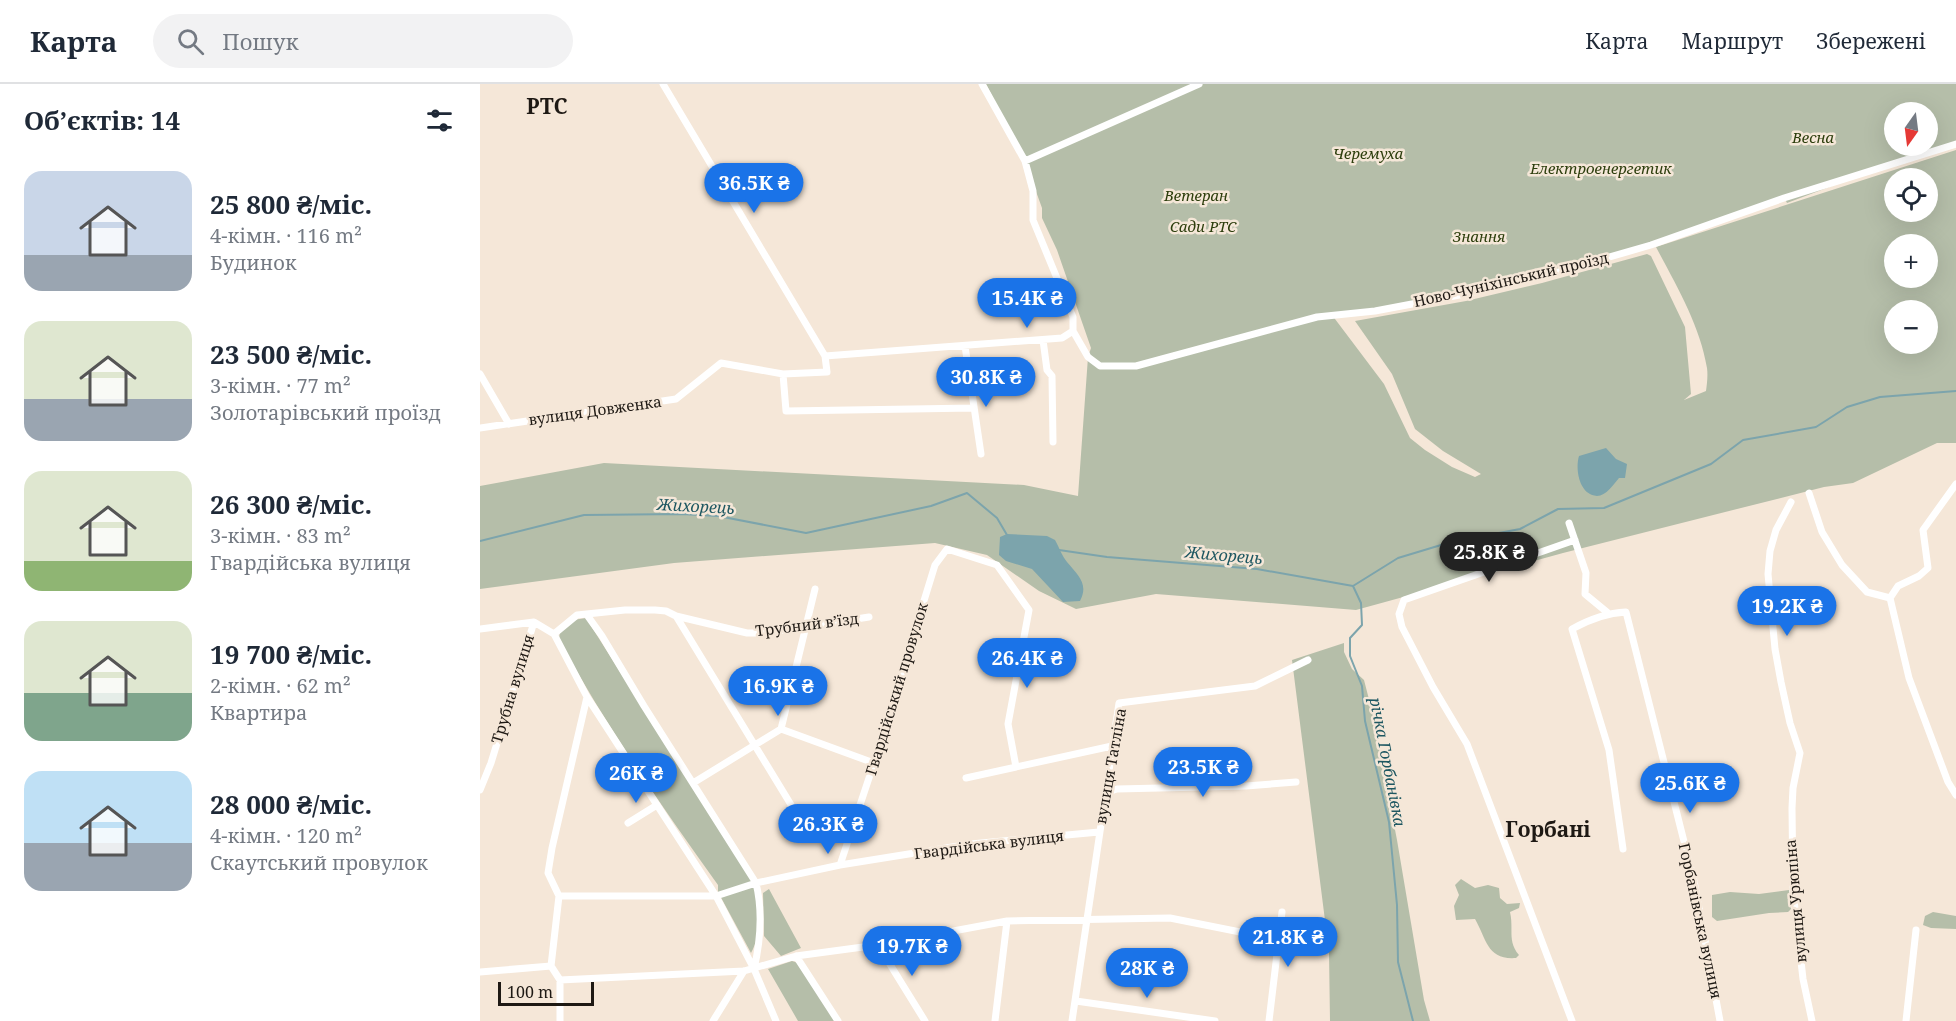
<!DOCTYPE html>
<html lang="uk">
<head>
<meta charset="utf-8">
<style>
	:root { --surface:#fff; --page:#f2f2f3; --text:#1f2937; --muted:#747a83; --line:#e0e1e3; --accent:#1a73e8 }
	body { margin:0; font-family:"Noto Serif",serif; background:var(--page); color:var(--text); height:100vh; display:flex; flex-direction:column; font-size:22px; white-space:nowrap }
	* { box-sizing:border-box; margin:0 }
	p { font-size:20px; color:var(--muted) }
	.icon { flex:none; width:33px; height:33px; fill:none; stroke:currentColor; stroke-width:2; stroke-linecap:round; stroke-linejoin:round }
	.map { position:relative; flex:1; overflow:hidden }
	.side { display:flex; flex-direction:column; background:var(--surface); width:480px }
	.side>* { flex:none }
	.needle { width:39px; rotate:194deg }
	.controls { position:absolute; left:1404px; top:18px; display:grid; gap:12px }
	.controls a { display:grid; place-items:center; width:54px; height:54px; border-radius:50%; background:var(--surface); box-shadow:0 6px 24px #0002; font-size:30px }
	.scale { position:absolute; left:18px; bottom:15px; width:96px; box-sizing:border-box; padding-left:6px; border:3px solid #1e1914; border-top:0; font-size:16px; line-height:21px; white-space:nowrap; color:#1e1914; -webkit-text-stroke:4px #f5e7d8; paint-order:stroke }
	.price { position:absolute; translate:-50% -51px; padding:0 14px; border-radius:21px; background:var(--accent); color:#fff; font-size:20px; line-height:39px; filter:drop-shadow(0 2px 3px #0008) }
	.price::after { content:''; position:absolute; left:50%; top:36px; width:18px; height:14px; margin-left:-9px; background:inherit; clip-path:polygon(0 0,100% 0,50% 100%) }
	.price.current { background:#222; color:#fff }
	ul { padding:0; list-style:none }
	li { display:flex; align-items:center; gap:18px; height:150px; padding:0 24px }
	li span { display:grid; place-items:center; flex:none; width:168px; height:120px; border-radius:18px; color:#555 }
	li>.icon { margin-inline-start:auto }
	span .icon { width:72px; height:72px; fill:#fffc; stroke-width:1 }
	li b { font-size:26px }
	h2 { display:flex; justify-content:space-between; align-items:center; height:72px; padding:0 24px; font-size:26px }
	header { display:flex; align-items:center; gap:36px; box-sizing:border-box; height:84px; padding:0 30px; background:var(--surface); border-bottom:2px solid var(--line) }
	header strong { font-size:28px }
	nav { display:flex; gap:33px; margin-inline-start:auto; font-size:21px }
	.search { width:420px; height:54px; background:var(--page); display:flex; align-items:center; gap:15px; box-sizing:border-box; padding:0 21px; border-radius:33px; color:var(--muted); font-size:22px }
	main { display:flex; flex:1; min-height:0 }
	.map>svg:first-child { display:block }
	.green { fill:#b5bea9; fill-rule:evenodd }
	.water { fill:#7ca4ac }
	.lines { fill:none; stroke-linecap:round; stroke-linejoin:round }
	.stream { stroke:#7ca4ac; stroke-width:2 }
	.street { stroke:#fff; stroke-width:7 }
	.labels { text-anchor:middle; stroke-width:5; stroke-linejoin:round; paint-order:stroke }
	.park-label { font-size:15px; font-style:italic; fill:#2d3e0d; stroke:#f5e7d8 }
	.street-label { font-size:15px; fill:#1e1914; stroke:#f5e7d8 }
	.water-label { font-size:16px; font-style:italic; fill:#1e5761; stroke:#f5e7d8 }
	.district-label { font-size:21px; font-weight:bold; fill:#1e1914; stroke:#f5e7d8 }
</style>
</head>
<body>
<header>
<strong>Карта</strong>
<div class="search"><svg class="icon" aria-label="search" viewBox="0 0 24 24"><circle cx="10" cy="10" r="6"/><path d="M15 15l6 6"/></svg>Пошук</div>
<nav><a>Карта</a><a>Маршрут</a><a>Збережені</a></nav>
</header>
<main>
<section class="side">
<h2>Об’єктів: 14<svg class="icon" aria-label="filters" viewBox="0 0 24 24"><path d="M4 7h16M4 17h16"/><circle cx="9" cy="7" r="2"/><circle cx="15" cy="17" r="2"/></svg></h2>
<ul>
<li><span style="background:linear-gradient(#c9d6e8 70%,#9aa5b1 0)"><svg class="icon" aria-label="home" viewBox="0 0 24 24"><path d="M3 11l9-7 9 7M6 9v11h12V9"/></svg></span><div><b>25 800 ₴/міс.</b><p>4-кімн. · 116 m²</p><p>Будинок</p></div></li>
<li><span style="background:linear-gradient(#dfe7d0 65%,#9aa5b1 0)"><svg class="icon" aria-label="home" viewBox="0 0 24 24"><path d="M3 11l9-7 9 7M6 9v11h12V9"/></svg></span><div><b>23 500 ₴/міс.</b><p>3-кімн. · 77 m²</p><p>Золотарівський проїзд</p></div></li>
<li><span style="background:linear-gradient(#dfe7d0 75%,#8fb573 0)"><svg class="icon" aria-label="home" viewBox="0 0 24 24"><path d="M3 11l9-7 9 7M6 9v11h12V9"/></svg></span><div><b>26 300 ₴/міс.</b><p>3-кімн. · 83 m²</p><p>Гвардійська вулиця</p></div></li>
<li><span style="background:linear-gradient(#dfe7d0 60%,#7fa58c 0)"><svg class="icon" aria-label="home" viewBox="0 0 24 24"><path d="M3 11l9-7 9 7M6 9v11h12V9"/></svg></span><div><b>19 700 ₴/міс.</b><p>2-кімн. · 62 m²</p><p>Квартира</p></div></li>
<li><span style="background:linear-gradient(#bfe0f5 60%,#9aa5b1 0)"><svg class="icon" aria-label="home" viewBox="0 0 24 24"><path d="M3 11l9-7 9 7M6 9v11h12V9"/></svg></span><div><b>28 000 ₴/міс.</b><p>4-кімн. · 120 m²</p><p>Скаутський провулок</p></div></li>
</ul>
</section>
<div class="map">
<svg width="1476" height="937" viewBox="0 0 1476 937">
	<rect width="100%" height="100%" fill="#f5e7d8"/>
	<path class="green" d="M506 0H1476V60L1402 83 1307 119 1305 115 1075 189 1071 181 1074 189 912 224 852 231 904 300 930 354 945 366 972 383 995 393 1001 390 963 367 935 345 912 290 875 237 986 217 1062 199 1167 170 1171 172 1205 243 1211 310 1204 316 1226 307C1227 300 1228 291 1227 284 1220 241 1196 201 1176 163L1476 66V359H1457L1373 399 1344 403 1083 469 876 526 676 510 596 525 559 507 507 471 455 459 194 479 0 505V402L124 379 544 401 598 412 608 273 611 264 577 166 562 134V124L545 77ZM1414 28H1448V62H1414ZM1414 94H1448V128H1414ZM1414 160H1448V194H1414ZM1414 226H1448V260H1414Z
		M106 534 275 801C279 823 282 850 271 869L238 808V801C181 722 126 641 79 556L80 546 93 536Z
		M864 559V568L872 585 884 596 892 627 917 756 944 916 950 937H850L849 868 812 576Z
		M981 795 995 804 1008 801 1019 804 1020 814 1027 820 1040 819 1039 824 1030 828C1034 845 1027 857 1039 871L1036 874C1007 876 1007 856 995 835L976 836 974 822 979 811 975 801Z
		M289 805 321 864 301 872 284 852 283 809Z
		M1309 806 1311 825 1308 828 1289 829 1237 837 1232 833V811L1250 808 1279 810Z
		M1453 828 1476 832V845L1451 844 1443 841 1445 832Z
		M312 877 318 879 355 937H318L288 885Z"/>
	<path class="water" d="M1126 364 1136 375 1147 380 1145 394H1139C1134 400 1126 412 1117 412 1099 411 1095 385 1099 372Z
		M527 450 567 452 575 456C579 463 582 472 587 478 598 491 609 500 600 517L583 518 552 485 526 477 519 471 520 453Z"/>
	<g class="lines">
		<path class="stream" d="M0 457 104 431 202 430 238 432 326 449 451 422 487 409 517 434 527 451
			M579 466 627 473 777 485 873 502 918 474 971 458 1040 445 1078 425 1124 424 1231 380 1263 356 1336 343 1367 323 1400 313 1476 307
			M873 502 881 519 882 541 870 554V572L882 602 885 637 909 738 917 821 918 878 933 937"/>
		<path class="street" d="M545 77 719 0
			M593 247 608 273 620 282H656L837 233 895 227 990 209 1074 189 1171 161 1304 114 1476 60
			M563 256 567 286 572 292 573 358
			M485 262 501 370
			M345 272 582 254 593 247V233L553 136V107L545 77 502 0
			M0 290 29 340
			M303 290 306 327 494 324
			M0 344 196 315 241 279 303 290 347 288 345 272 183 0
			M1476 400 1443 446 1448 484 1439 492 1418 502 1410 514 1429 594 1468 698 1476 711
			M1329 409 1342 448 1362 481 1387 508 1410 514
			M1311 418 1296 446 1290 467 1288 490 1295 565 1301 598 1310 639 1320 669 1313 704 1312 724 1313 807 1323 895 1332 937
			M1089 439 1106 489 1105 510 1128 529
			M107 531 122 552 164 622 276 799C283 828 281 855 274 885
			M196 532 313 724
			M0 545 54 538 74 550
			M74 550 107 613 236 812 274 885 296 937
			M74 550 97 531 145 526H175L186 527 196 532 267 549H286L389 533
			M301 645 335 505
			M486 694 632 662
			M213 699 301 645 394 679
			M0 706 11 679 54 538
			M625 709 637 705 766 702 816 698
			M148 739 177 721
			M1143 765 1129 666 1092 545C1110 535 1126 529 1146 528L1214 797 1240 937
			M360 781 394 679 455 481 467 465 517 481 549 526 528 640 536 683
			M79 812H236L276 799 360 781 491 760 619 748
			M398 861 445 937
			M316 872 358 937
			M71 882 79 812 68 789 72 764 107 613
			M0 888 71 882 80 896 264 887 316 872 398 861 527 837 690 834 800 856
			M80 896V937
			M596 917 735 937
			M233 937 264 887
			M515 937 527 837
			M592 937 639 619 775 602 828 576
			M789 937 802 828
			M1092 937 987 660 953 603 922 543 919 530 924 516 1095 456
			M1426 937 1436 846"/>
	</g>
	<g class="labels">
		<g class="park-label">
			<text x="1333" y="59">Весна</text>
			<text x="888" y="75">Черемуха</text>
			<text x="1121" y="90">Електроенергетик</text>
			<text x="716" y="117">Ветеран</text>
			<text x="723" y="148">Сади РТС</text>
			<text x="999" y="158">Знання</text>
		</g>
		<g class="street-label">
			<text transform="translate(1031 196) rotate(-13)" y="5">Ново-Чуніхінський проїзд</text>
			<text transform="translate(115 327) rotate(-8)" y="5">вулиця Довженка</text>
			<text transform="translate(327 541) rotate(-7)" y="5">Трубний в’їзд</text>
			<text transform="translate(33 605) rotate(-73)" y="5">Трубна вулиця</text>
			<text transform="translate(417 605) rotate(-73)" y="5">Гвардійський провулок</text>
			<text transform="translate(631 682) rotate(-80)" y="5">вулиця Татліна</text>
			<text transform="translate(509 761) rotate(-7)" y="5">Гвардійська вулиця</text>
			<text transform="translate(1316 817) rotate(-95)" y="5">вулиця Урюпіна</text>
			<text transform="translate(1220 837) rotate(78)" y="5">Горбанівська вулиця</text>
		</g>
		<g class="water-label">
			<text transform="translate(216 422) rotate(3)" y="6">Жихорець</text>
			<text transform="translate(744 471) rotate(5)" y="6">Жихорець</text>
			<text transform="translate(908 678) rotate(79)" y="6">річка Горбанівка</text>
		</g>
		<g class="district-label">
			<text x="67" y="30">РТС</text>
			<text x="1068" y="753">Горбані</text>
		</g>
	</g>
</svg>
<div class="controls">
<a><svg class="needle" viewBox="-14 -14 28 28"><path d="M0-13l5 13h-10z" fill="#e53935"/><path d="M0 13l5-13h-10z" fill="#747a83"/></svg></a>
<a><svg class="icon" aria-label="locate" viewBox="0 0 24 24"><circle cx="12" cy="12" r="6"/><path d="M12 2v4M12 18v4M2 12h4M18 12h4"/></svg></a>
<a>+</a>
<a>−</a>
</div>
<div class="scale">100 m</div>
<b class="price" style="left:274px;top:130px">36.5K ₴</b>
<b class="price" style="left:547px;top:245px">15.4K ₴</b>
<b class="price" style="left:506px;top:324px">30.8K ₴</b>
<b class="price current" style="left:1009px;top:499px">25.8K ₴</b>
<b class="price" style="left:1307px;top:553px">19.2K ₴</b>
<b class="price" style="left:547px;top:605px">26.4K ₴</b>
<b class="price" style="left:298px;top:633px">16.9K ₴</b>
<b class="price" style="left:723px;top:714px">23.5K ₴</b>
<b class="price" style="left:156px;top:720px">26K ₴</b>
<b class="price" style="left:1210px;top:730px">25.6K ₴</b>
<b class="price" style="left:348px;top:771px">26.3K ₴</b>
<b class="price" style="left:808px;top:884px">21.8K ₴</b>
<b class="price" style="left:432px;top:893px">19.7K ₴</b>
<b class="price" style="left:667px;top:915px">28K ₴</b>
</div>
</main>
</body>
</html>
